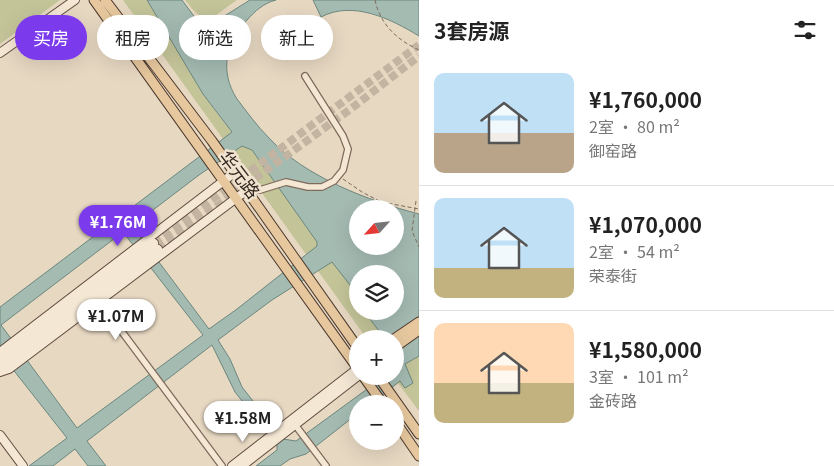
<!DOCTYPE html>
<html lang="zh">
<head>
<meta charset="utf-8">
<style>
	:root { --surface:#fff; --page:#f6f6f6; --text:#222; --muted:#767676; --line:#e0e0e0; --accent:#7c3aed }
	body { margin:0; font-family:Georgia,"Noto Sans SC",serif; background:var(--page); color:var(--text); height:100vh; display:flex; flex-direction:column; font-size:19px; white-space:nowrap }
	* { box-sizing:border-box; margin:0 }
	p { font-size:16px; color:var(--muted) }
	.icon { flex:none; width:28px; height:28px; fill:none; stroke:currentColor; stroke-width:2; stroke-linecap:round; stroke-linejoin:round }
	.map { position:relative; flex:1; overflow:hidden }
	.details { display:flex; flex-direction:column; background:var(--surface); width:415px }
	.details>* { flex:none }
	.top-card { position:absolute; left:15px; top:15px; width:329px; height:45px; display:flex; gap:10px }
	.needle { width:32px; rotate:243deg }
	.controls { position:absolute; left:349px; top:200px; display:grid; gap:10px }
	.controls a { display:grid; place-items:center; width:55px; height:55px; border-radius:50%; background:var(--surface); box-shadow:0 5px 20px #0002; font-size:25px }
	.price { position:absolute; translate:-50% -42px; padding:0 11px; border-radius:18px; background:#fff; color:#222; font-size:16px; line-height:32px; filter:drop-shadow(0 1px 2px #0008) }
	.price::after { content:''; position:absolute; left:50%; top:30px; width:15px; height:11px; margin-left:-8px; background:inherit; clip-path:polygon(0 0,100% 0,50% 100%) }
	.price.current { background:var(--accent); color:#fff }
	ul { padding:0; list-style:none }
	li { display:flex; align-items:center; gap:15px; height:125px; padding:0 15px }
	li+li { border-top:1px solid var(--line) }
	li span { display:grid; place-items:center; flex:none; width:140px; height:100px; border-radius:10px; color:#555 }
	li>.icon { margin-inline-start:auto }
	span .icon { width:60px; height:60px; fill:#fffc; stroke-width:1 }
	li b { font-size:21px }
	h2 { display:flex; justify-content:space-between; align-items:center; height:60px; padding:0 15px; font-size:21px }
	.tag { padding:0 18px; border-radius:22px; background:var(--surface); box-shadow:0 5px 20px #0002; font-size:18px; line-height:45px }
	.tag.current { background:var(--accent); color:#fff }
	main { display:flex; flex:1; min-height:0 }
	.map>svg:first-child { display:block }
	.green { fill:#c3c498 }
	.water { fill:#a4bbb2; stroke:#6c877e; fill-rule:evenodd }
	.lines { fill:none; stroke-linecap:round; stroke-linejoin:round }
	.secondary-tunnel { stroke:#c3b4a1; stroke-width:8; stroke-dasharray:8 4; stroke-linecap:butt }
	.street-casing { stroke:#7f6b5c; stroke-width:8 }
	.secondary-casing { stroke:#614c3f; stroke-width:10 }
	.primary-casing { stroke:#4d3a30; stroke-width:11 }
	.path { stroke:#7f6b5c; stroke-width:1; stroke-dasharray:4 2.5; stroke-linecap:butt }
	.street { stroke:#f4e7d4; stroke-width:5.5 }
	.secondary { stroke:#f4e7d4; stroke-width:8 }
	.primary { stroke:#e7c89e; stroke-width:9 }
	.path-bridge { stroke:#7f6b5c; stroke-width:1; stroke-dasharray:4 2.5; stroke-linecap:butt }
	.labels { text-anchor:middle; stroke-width:5; stroke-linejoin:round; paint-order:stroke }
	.street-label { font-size:18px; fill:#31251e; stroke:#f0e4d1 }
</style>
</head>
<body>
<main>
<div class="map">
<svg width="419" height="466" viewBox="0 0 419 466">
	<rect width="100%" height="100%" fill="#e7d8c2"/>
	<path class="green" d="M0 0H60L0 44Z
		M123 0H147L203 94 242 146 252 150 357 294 354 296 357 302 358 311H364L385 339H367Z
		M185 0H237C210 18 208 30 185 0Z
		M419 356V411L398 383 405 364Z"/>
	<path class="water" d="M147 0H182L199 23 210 25 250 0H276C264 3 255 11 247 20 226 43 219 71 237 99 247 112 257 126 269 138 305 177 369 201 419 214V356L405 364 413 383 405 388 400 381 371 404H358L357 414 306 454 290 459 280 466H256L277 450V445L235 392 212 345 87 441 106 466H88L75 449 53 466H29L67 438 0 353V307L232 132 203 94ZM242 146 252 150 317 242V246L237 309 209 329 132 226 199 175ZM358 209H395V246H358ZM123 232 203 335 77 428 1 325ZM332 262 357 294 354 296 357 302 358 274H395V311H364L385 339H395V376H385L296 441 283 439 242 387 230 359 218 340 272 300Z
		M313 0H419V36C391 19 353 0 321 17Z"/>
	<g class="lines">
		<path class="secondary-tunnel" d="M154 243 419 45
			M158 249 352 108 419 56"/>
		<g class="street-casing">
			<path id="street" d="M247 190H260L286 182 308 187H322L334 181 343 170 348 149 343 136 305 76
				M99 301 222 466
				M293 422 326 466"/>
		</g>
		<g class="secondary-casing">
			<path id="secondary" d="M0 53 75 0
				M0 352 234 173
				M0 359 154 243
				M0 368 158 249
				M0 372 9 369 247 190
				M0 435 23 466
				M232 466 357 369
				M242 466 358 376"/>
		</g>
		<g class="primary-casing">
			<path id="primary" d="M94 0 358 369
				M105 0 212 141 358 348
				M394 339 419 322
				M395 347 419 330
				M363 376 383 404
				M378 376 419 434
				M395 421 419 456"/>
		</g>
		<path class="path" d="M375 0C380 24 397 40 419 50
			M343 179 362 192 381 202 419 209"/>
		<use href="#street" class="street"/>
		<use href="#secondary" class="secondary"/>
		<use href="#primary" class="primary"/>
		<path class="path-bridge" d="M416 201 412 231 419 247"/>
	</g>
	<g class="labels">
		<g class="street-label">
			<text transform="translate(239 175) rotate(53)" y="6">华元路</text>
		</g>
	</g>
</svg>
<div class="controls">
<a><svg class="needle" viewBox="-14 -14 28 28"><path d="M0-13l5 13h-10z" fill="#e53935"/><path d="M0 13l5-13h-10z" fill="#767676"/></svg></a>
<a><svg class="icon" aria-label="layers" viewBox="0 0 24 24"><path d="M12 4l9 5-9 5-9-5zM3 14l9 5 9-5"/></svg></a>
<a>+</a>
<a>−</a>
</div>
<b class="price current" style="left:118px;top:247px">¥1.76M</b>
<b class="price" style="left:116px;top:341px">¥1.07M</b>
<b class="price" style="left:243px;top:443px">¥1.58M</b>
<div class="top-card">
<a class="tag current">买房</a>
<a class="tag">租房</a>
<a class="tag">筛选</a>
<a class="tag">新上</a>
</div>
</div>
<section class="details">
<h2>3套房源<svg class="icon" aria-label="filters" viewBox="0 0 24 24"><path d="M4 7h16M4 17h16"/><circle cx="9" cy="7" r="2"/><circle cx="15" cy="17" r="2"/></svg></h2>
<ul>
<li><span style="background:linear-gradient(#bfe0f5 60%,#b9a48a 0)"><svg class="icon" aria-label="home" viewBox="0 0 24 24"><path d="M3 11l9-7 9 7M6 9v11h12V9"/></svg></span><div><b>¥1,760,000</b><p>2室 · 80 m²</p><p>御窑路</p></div></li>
<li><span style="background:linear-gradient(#bfe0f5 70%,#c2b280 0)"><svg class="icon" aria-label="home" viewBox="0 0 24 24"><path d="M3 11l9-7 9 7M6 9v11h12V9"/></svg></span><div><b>¥1,070,000</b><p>2室 · 54 m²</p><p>荣泰街</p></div></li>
<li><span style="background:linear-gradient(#ffd9b3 60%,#c2b280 0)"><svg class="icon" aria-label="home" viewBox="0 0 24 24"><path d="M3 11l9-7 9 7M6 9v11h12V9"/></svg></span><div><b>¥1,580,000</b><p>3室 · 101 m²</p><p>金砖路</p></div></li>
</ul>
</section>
</main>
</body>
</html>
